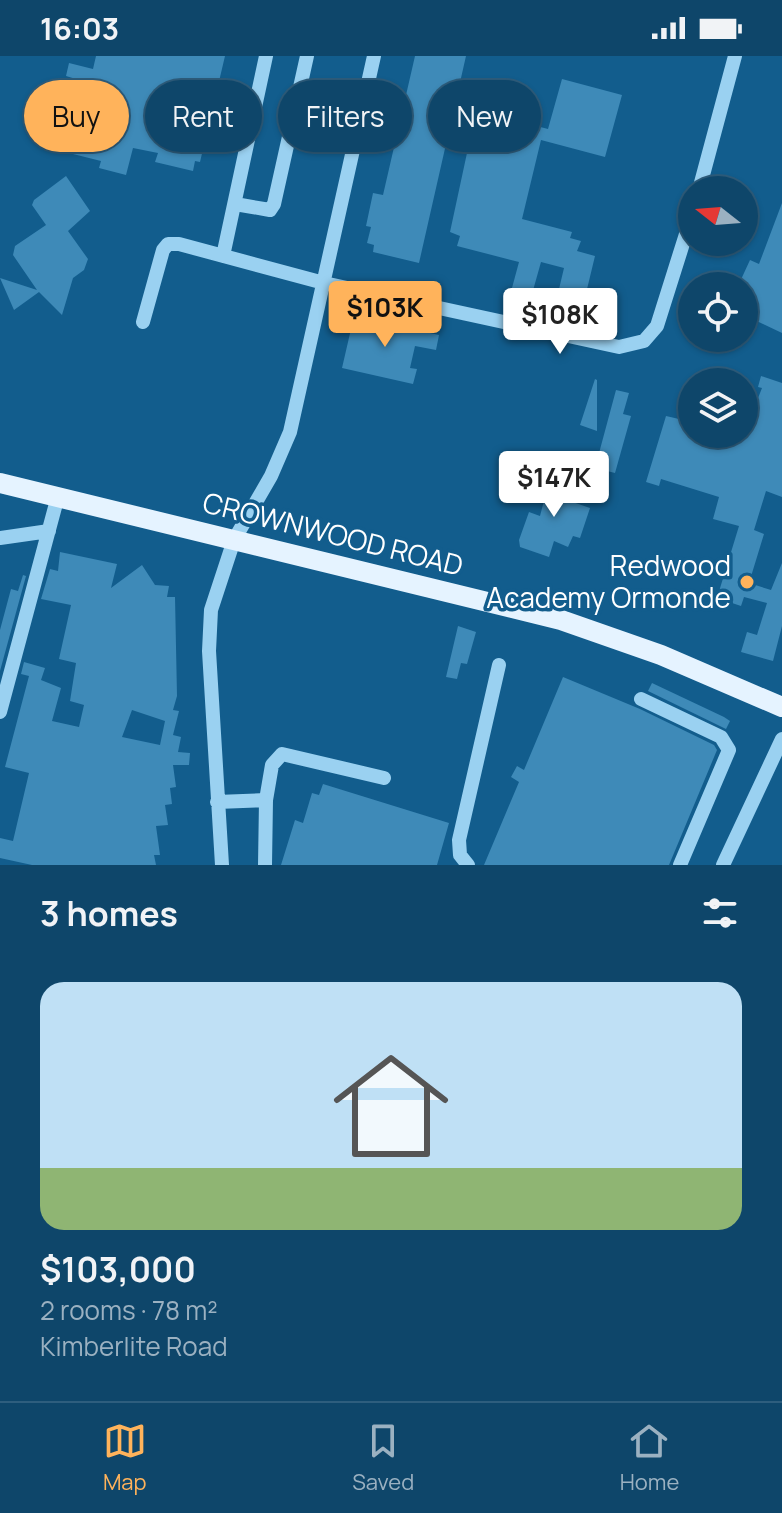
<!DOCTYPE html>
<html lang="en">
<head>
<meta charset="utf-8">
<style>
	:root { --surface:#0e466a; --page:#174d70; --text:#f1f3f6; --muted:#9bb1c1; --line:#2e5e7e; --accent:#ffb35b }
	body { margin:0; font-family:Manrope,sans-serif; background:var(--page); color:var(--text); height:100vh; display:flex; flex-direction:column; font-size:30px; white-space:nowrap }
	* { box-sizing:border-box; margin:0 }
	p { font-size:26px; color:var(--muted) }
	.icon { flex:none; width:44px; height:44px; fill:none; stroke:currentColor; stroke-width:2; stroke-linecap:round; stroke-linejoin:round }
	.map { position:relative; height:809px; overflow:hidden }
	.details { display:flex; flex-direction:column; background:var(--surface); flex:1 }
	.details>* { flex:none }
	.guide { position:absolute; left:24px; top:24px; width:734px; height:72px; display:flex; gap:16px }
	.needle { width:52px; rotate:287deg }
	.buttons { position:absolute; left:678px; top:120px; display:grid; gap:16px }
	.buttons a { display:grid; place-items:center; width:80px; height:80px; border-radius:50%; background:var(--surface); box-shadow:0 2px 6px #0004,0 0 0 2px var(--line); font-size:40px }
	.price { position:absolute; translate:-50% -68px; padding:0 18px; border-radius:8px; background:#fff; color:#222; font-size:26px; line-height:52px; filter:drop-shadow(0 2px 4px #0008) }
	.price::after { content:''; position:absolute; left:50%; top:48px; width:24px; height:18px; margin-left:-12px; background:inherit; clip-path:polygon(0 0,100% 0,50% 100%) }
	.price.active { background:var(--accent); color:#111 }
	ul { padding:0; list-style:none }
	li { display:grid; align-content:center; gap:16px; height:424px; padding:0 40px }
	li span { display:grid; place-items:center; height:248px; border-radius:24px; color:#555 }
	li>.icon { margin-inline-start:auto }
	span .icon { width:144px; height:144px; fill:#fffc; stroke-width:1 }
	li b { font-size:34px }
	h2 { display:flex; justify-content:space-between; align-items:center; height:96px; padding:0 40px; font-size:34px }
	.chip { padding:0 28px; border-radius:36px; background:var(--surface); box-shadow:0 2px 6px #0004,0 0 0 2px var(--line); font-size:28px; line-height:72px }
	.chip.active { background:var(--accent); color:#111 }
	.status { display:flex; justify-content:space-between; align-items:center; height:56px; padding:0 40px; background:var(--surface); direction:ltr }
	.status svg { height:22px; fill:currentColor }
	.tab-bar { display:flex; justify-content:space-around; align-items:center; height:112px; border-top:2px solid var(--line); background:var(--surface); font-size:22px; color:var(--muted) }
	.tab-bar a { display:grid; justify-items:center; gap:4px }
	.tab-bar .active { color:var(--accent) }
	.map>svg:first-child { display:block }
	.building { fill:#3e8ab8; fill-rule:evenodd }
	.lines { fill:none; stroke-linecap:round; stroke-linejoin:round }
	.minor { stroke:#9ad1f1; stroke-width:14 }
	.major { stroke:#e5f3ff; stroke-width:20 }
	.poi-dot { fill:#ffb35b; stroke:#125d8d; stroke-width:3 }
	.labels { text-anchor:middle; stroke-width:7; stroke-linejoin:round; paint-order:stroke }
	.street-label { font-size:28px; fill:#fff; stroke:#125d8d }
	.poi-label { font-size:28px; fill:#fff; stroke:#125d8d; text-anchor:end }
</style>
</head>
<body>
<div class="status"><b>16:03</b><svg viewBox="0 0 49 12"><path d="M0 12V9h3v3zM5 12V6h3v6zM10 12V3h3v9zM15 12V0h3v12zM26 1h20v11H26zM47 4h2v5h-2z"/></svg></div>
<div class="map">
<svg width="782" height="809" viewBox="0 0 782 809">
	<rect width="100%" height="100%" fill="#125d8d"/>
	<path class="building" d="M96 0H225L200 106 195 105 193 115 155 106 158 97 133 92 126 119 99 112 101 105 73 98 89 27 66 20 69 7 93 13Z
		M415 0H466L419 207 373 196 374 189 367 187 371 171 366 170 373 137 383 139Z
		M562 23 622 39 605 101 541 84 522 163 572 176 570 182 581 185 577 195 595 200 581 258 555 250 564 212 541 206 532 238 550 243 547 253 509 243 519 206 457 190 460 180 450 176 470 83 514 94 521 66 548 73Z
		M66 120 90 155 68 175 88 203 84 214 73 222 62 259 39 236 14 254 0 222 37 234 13 199 15 190 46 169 32 149 34 144Z
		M782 147V277L744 259V230H738L750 204 759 208Z
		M354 260 439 279 436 294 415 290 410 312 417 313 413 328 342 312Z
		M761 320 782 327V441L766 435 754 474 764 478 749 527 771 534 782 507V570L773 605 741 596 747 576 757 579 767 547 744 541 741 550 717 542 739 470 713 463 719 441 661 423 659 430 646 426 666 360 692 366V378H744L762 332 758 331Z
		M595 323 597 324V375L580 369Z
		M616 334 629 337 623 358 631 360 615 417 595 412Z
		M546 417 573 426 567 444 590 452 580 482 573 480 568 491 554 485 549 501 520 491 519 484 529 456 540 460 546 437 541 436Z
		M60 496 117 508 111 532 142 509 155 529 169 530 167 541H175L177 640 173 654 179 655 173 679 181 681 178 696 190 697 189 709H173L176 731 170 732 172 748 165 749 168 769 156 770 160 799H154L156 809H32L0 802V782L13 785 29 717 5 711 29 620 21 618 24 606 45 612 41 624 61 632 52 665 79 671 84 649 70 645 76 607 59 603 71 549 41 543 50 513 58 515ZM132 654 165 665 160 689 122 681Z
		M23 519 26 520 0 615V574L11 533 18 535Z
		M458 570 476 576 467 608 461 607 457 623 446 621Z
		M563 621 640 653 714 689 717 694 669 809H484L519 726 511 721 517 710 524 714Z
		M652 627 724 661 730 665 726 673 648 635Z
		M323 728 449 767 437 809H281L295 764 303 767 312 737 319 739Z"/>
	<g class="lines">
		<path class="minor" d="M699 134 735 0
			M235 148 270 154 274 148 307 0
			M223 200 266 0
			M143 266 163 194 168 188H179L324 227 619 291 644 285 657 270 692 159
			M0 482 49 475
			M641 643 721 681 729 694 680 809
			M0 656 58 440
			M217 746 266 744 272 709 282 698 384 722
			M222 809 209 595 211 554 234 484 271 420 290 376 374 0
			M265 809 266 744
			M468 809 460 799 459 784 499 609
			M723 809 782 683"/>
		<path class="major" d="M0 427 561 564 661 599 782 651"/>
	</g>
	<circle class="poi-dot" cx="747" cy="526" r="8"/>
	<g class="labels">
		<g class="street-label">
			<text transform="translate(333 478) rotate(14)" y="10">CROWNWOOD ROAD</text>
		</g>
		<g class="poi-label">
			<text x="731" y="520">Redwood<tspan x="731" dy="32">Academy Ormonde</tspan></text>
		</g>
	</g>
</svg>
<div class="buttons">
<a><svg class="needle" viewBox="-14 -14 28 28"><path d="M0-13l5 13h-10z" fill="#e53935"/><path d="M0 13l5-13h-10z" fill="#9bb1c1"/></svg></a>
<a><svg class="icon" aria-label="locate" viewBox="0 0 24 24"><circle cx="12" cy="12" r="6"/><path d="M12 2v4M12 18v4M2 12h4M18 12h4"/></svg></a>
<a><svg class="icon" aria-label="layers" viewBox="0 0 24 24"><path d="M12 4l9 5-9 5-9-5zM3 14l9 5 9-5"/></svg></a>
</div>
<b class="price active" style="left:385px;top:293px">$103K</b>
<b class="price" style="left:560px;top:300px">$108K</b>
<b class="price" style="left:554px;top:463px">$147K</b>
<div class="guide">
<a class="chip active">Buy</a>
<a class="chip">Rent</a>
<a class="chip">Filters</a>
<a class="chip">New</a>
</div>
</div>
<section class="details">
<h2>3 homes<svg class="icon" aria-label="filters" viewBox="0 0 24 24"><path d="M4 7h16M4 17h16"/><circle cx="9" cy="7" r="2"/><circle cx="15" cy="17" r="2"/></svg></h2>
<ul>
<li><span style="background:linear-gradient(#bfe0f5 75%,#8fb573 0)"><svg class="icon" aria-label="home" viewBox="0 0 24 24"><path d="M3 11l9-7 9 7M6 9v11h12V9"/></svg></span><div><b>$103,000</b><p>2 rooms · 78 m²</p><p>Kimberlite Road</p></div></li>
</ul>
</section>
<nav class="tab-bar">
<a class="active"><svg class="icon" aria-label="map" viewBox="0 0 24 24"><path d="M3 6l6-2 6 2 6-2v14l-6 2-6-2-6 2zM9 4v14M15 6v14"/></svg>Map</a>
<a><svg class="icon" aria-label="saved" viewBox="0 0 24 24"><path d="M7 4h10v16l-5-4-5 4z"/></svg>Saved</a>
<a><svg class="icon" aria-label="home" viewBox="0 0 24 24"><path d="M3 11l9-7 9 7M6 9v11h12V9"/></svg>Home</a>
</nav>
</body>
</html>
